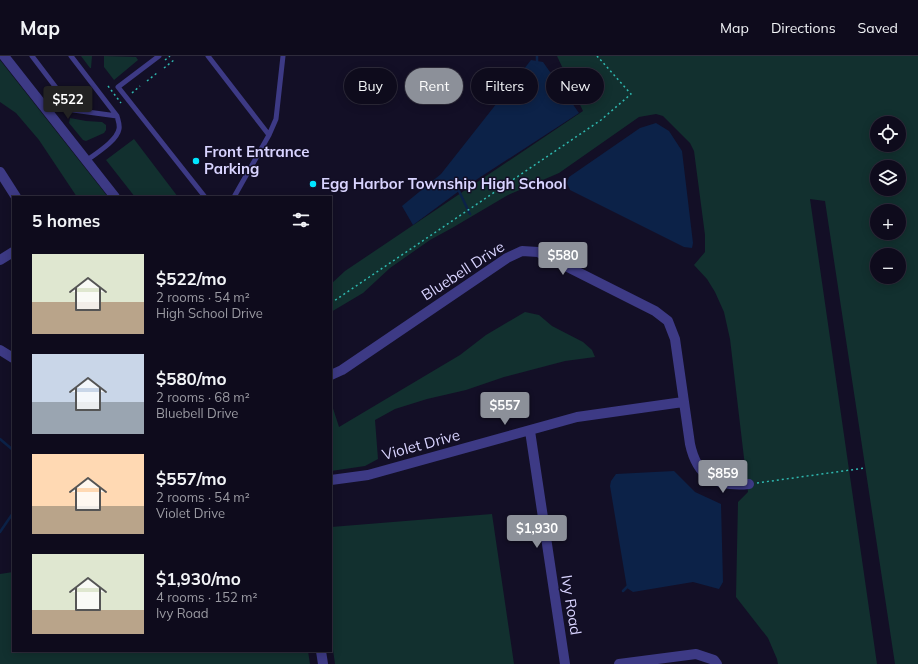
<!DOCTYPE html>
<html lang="en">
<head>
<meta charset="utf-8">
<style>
	:root { --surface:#0e0b1c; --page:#1c1929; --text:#f1f3f6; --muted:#9b9ba3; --line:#2e2b3b; --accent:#8c9099 }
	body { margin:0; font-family:Mulish,sans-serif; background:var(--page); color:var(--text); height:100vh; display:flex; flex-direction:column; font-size:15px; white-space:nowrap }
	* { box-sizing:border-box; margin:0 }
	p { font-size:13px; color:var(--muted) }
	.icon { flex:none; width:22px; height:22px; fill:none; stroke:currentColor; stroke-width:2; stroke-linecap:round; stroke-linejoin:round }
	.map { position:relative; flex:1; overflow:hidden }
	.side { position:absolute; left:12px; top:140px; width:320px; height:456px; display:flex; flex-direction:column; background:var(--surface); border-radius:0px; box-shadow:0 2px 10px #0003,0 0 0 1px var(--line) }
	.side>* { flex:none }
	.top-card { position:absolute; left:344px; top:12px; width:380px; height:36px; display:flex; gap:8px }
	.tools { position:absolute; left:870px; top:60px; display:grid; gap:8px }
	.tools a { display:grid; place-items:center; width:36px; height:36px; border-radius:50%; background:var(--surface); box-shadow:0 2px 10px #0003,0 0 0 1px var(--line); font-size:20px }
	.price { position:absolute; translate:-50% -34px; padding:0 9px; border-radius:4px; background:var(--accent); color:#fff; font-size:13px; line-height:26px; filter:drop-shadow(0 1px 2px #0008) }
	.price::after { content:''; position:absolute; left:50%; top:24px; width:12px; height:9px; margin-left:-6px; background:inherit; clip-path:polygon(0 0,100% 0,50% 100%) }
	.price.active { background:#222; color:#fff }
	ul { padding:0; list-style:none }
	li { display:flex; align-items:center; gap:12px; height:100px; padding:0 20px }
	li span { display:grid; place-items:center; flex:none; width:112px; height:80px; border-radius:0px; color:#555 }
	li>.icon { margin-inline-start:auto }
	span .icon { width:48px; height:48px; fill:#fffc; stroke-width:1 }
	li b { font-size:17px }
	h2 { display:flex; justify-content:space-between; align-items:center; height:48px; padding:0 20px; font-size:17px }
	.pill { padding:0 14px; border-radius:18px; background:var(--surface); box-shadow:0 2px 10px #0003,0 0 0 1px var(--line); font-size:14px; line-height:36px }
	.pill.active { background:var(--accent); color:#fff }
	header { display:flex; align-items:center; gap:24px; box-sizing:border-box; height:56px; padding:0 20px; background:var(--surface); border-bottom:1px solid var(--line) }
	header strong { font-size:19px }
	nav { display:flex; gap:22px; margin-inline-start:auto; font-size:14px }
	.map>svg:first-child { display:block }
	.green { fill:#12302f; fill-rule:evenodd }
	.water { fill:#0c2248 }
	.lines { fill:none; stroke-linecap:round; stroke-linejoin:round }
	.stream { stroke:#0c2248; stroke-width:2.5 }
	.path { stroke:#2fb8b0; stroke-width:1.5; stroke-dasharray:2 3; stroke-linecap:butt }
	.lane { stroke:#3d3a85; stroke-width:5 }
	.street { stroke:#3d3a85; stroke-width:10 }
	.poi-dot { fill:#00e5ff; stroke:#130f26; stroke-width:1.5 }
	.labels { text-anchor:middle; stroke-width:3; stroke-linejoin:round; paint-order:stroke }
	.poi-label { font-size:15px; font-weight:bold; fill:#d9d4ff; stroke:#130f26; text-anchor:start }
	.street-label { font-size:15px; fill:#d9d4ff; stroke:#130f26 }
</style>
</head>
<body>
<header>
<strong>Map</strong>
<nav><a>Map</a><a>Directions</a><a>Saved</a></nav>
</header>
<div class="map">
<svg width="918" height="608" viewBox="0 0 918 608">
	<rect width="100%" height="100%" fill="#130f26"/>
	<path class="green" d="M81 0H92L91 12H90Z
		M104 0 136 1 138 4 114 24 104 11Z
		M557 0H918V608H895L825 145 810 143 877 608H778L777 603 768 582 736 541 738 446 748 436 730 283 724 256 715 236 707 223 694 209 705 196V179L694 95 690 87 663 60 656 58 639 61 559 117 508 139 452 172 430 184 390 212 363 237 331 256V228L345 215 583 55ZM877 67H899V89H877ZM877 111H899V133H877ZM877 155H899V177H877ZM877 199H899V221H877Z
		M0 4 108 141H77L39 84 16 57 0 46Z
		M70 62 86 65 102 66 106 69V74L104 77 86 85 83 84 69 67Z
		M134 83 178 141H135L106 104Z
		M525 256 539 259 552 270 583 286 592 294 595 301 565 305 504 321 466 334 427 343 395 353 375 364 378 403 365 410 331 415V346L339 371 460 299 486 279Z
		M492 458 514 608H335L331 579V471Z
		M13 516V595H308L310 608H0V518Z"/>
	<path class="water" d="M531 4 543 6 579 57 459 135 413 169 402 150 441 118Z
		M656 67 669 75 682 95 693 187 692 192 684 191 570 134 567 127 569 121 640 72Z
		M674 415 695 436 721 448 723 526 719 533 693 526 633 536 627 532 610 430 611 425 616 418Z"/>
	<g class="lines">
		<path class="stream" d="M537 7V0
			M458 133 470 158
			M0 383 13 394
			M0 476 13 457
			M623 535 628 530"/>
		<path class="path" d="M165 4 170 0
			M164 12 174 4
			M147 25 157 17
			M108 30 121 47
			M132 37 140 30
			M331 247 601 64 631 38 597 0
			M757 427 865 412"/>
		<path class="lane" d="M32 0 73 54 117 60
			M71 0 117 60C118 64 120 69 119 73 117 85 95 98 86 105
			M159 0 118 31 205 141
			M208 0 269 79
			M234 141 269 79 276 63 283 0"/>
		<path class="street" d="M4 0 115 141
			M0 116 16 141
			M0 204 13 196
			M0 294 13 302
			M331 319 342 314 507 202 522 195 538 196 655 255 668 265 675 283 690 388C697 421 716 431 749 428
			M530 375 565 608
			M331 424 368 419 577 361 683 346
			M321 595 323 608
			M619 608 696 598 714 604 717 608"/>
	</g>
	<g class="poi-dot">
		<circle cx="196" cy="105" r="4"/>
		<circle cx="313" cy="128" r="4"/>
	</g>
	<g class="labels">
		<g class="poi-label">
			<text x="204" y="101">Front Entrance<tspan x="204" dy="17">Parking</tspan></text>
			<text x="321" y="133">Egg Harbor Township High School</text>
		</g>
		<g class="street-label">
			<text transform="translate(463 215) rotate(-33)" y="5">Bluebell Drive</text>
			<text transform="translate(421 389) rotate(-15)" y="5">Violet Drive</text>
			<text transform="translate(571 549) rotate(81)" y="5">Ivy Road</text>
		</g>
	</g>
</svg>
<div class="tools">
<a><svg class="icon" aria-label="locate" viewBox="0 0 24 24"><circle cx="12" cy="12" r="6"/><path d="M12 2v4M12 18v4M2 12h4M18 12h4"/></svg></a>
<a><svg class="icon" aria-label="layers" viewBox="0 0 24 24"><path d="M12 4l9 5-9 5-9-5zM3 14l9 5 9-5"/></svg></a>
<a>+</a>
<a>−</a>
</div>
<b class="price active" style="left:68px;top:64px">$522</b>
<b class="price" style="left:563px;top:220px">$580</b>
<b class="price" style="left:505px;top:370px">$557</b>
<b class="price" style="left:723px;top:438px">$859</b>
<b class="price" style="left:537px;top:493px">$1,930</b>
<div class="top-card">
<a class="pill">Buy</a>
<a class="pill active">Rent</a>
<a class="pill">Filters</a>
<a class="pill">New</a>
</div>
<section class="side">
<h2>5 homes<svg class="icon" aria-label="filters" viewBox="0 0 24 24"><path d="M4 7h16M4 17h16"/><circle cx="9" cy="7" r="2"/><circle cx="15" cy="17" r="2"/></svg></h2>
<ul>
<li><span style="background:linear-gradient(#dfe7d0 60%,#b9a48a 0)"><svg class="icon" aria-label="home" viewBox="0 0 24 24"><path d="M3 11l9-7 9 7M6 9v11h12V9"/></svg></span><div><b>$522/mo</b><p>2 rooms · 54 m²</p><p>High School Drive</p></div></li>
<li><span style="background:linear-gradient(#c9d6e8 60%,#9aa5b1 0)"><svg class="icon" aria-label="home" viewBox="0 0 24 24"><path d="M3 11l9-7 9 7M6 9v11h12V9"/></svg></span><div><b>$580/mo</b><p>2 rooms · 68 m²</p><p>Bluebell Drive</p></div></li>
<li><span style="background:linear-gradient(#ffd9b3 65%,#b9a48a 0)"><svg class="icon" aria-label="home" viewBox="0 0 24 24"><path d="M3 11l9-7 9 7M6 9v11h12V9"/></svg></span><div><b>$557/mo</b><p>2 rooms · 54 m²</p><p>Violet Drive</p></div></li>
<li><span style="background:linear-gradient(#dfe7d0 70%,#b9a48a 0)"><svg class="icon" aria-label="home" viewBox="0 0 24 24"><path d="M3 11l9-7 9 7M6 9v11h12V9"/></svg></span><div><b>$1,930/mo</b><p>4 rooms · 152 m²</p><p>Ivy Road</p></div></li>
</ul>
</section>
</div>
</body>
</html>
